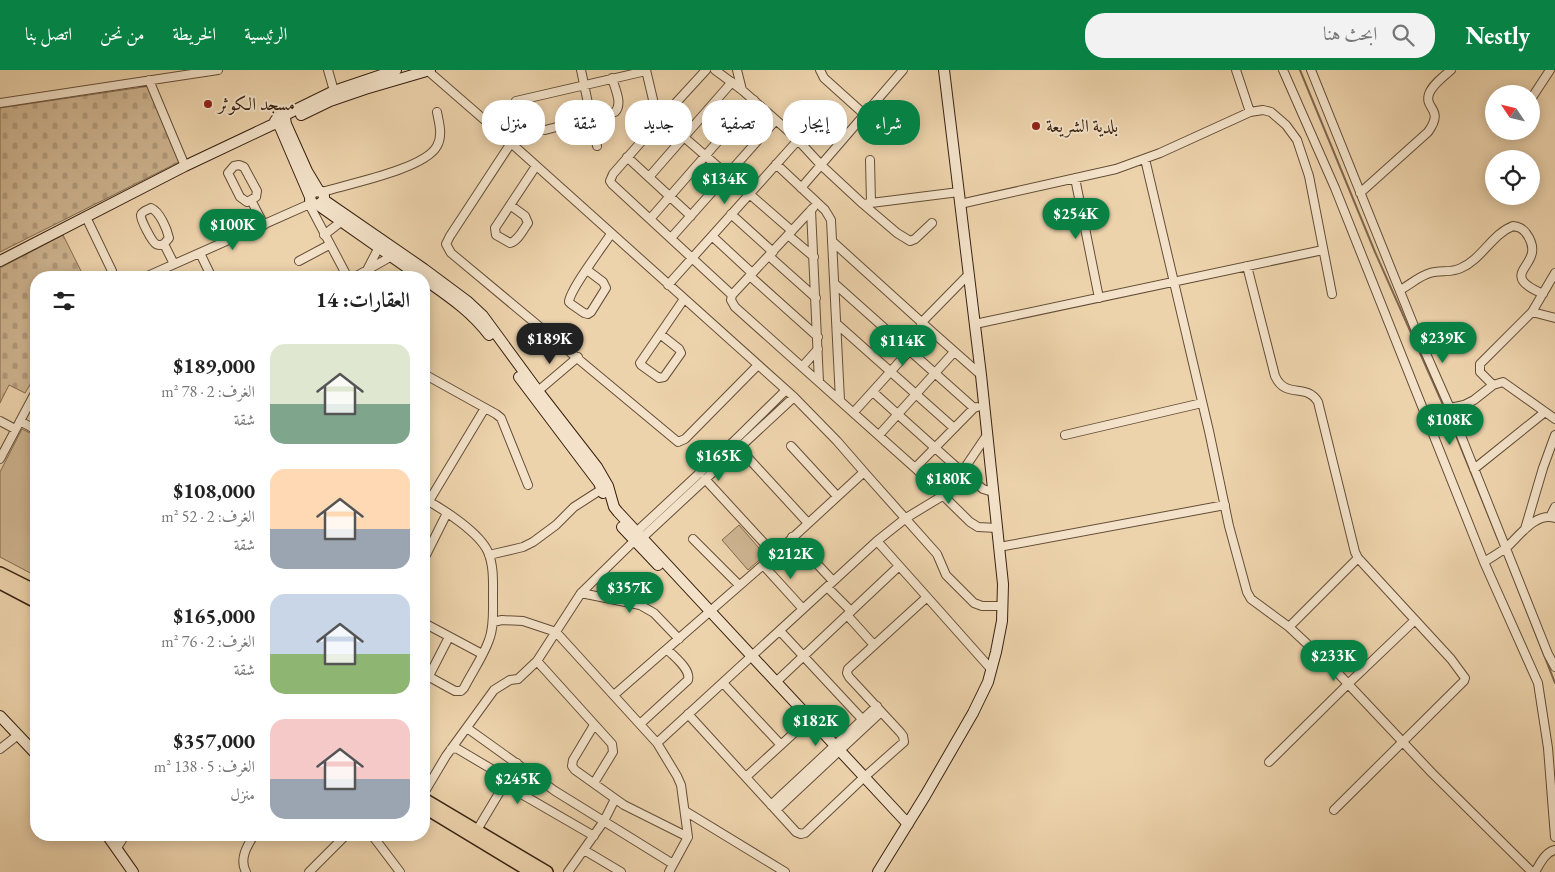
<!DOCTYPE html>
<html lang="ar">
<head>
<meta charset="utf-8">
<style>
	:root { --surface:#fff; --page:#f2f2f2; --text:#222; --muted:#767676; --accent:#0b8043 }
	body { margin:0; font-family:"EB Garamond",Amiri,serif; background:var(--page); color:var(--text); direction:rtl; height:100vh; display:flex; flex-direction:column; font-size:19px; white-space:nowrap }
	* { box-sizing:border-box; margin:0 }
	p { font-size:16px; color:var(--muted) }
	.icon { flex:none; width:28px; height:28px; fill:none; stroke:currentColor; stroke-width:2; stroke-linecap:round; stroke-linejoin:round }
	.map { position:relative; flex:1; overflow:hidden; direction:ltr }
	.sheet { position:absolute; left:30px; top:201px; width:400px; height:570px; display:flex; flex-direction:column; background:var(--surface); border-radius:20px; box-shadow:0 2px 12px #0003; direction:rtl }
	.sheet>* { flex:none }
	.top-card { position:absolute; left:445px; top:30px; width:475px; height:45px; direction:rtl; display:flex; gap:10px }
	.needle { width:32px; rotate:305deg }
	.fabs { position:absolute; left:1485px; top:15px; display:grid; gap:10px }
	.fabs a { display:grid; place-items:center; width:55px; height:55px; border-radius:50%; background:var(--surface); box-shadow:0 2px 12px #0003; font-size:25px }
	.price { position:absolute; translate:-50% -42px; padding:0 11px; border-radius:18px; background:var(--accent); color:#fff; font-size:16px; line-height:32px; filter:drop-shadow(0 1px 2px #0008) }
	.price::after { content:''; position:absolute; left:50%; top:30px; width:15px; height:11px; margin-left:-8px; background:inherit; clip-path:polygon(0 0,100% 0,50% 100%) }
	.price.active { background:#222; color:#fff }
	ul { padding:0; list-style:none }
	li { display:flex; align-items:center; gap:15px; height:125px; padding:0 20px }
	li span { display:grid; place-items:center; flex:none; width:140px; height:100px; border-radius:15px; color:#555 }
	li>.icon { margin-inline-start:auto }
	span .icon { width:60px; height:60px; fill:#fffc; stroke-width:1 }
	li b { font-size:21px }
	h2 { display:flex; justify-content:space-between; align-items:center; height:60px; padding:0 20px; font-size:21px }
	.tag { padding:0 18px; border-radius:20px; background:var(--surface); box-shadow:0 2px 12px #0003; font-size:18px; line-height:45px }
	.tag.active { background:var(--accent); color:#fff }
	header { display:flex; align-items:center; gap:30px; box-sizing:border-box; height:70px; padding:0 25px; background:var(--accent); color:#fff }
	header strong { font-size:24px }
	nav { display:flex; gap:28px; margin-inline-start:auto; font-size:18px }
	.search { width:350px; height:45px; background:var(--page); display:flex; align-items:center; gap:12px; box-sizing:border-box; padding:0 18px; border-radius:20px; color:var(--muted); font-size:19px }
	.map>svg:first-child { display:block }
	.grass { fill:#ceb591; stroke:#826b50 }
	.cemetery { fill:url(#cemetery-stones); stroke:#826b50 }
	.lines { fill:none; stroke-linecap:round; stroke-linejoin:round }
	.stream { stroke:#7f674e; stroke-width:2 }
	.street-casing { stroke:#644e37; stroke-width:10 }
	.secondary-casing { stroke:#372110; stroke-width:12 }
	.primary-casing { stroke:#372110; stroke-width:14 }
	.street { stroke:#f3e2c9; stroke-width:8 }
	.secondary { stroke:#f3e2c9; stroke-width:10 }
	.primary { stroke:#edd3ac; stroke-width:11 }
	.poi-dot { fill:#8f2418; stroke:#f3e2c9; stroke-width:2 }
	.labels { text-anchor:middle; stroke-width:4; stroke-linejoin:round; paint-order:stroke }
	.poi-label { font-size:18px; fill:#372110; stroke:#f3e2c9; text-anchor:start }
</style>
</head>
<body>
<header>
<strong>Nestly</strong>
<div class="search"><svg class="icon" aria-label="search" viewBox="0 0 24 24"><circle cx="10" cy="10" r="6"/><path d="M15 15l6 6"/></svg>ابحث هنا</div>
<nav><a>الرئيسية</a><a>الخريطة</a><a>من نحن</a><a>اتصل بنا</a></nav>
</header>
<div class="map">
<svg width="1555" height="802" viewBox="0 0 1555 802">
	<defs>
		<pattern id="cemetery-stones" width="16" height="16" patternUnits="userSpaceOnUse" patternTransform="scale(1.25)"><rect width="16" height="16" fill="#ceb591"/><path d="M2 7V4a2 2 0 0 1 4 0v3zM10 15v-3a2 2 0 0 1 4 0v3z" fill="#b29b7c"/></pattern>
	</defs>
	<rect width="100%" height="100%" fill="#edd3ac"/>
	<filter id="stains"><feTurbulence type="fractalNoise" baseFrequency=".004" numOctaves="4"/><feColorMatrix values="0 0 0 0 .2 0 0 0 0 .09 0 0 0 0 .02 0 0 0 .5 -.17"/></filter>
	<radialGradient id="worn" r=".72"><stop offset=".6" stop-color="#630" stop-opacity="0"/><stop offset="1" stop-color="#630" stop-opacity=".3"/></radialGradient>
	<path class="grass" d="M22 359 36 366V506L0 487V402Z
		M739 455 765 485 748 500 722 470Z"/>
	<path class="cemetery" d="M150 16 181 91 0 182V38Z
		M63 165 84 207 36 208V305L25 323 9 315 0 333V198Z"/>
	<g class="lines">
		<path class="stream" d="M1300 0 1375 182 1444 337
			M1446 341 1498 469
			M1504 483 1555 613"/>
		<g class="street-casing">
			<path id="street" d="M328 0 334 21
				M427 0 511 73 794 327 837 371 864 402 763 495 614 625
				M581 0 597 76
				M646 0 655 38 662 48 792 161
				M706 0 662 48 613 104 610 111 612 114 732 225 731 230 735 237 915 398 970 452 978 457 997 458
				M715 0 742 20 776 50 798 70 821 95 863 134 959 122
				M737 0 742 20
				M820 0 824 8 864 44
				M1236 0 1250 42 1263 40 1271 42 1286 55 1297 70 1309 106 1332 224
				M1283 0 1335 118 1484 492 1538 613 1548 678 1555 767
				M1311 0 1416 261 1450 338 1548 584 1555 597
				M149 10 185 96
				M1531 29 1550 0
				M516 31 646 1
				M0 33 218 0
				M545 60 615 42C623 34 615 19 612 8
				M1510 62 1511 61
				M511 73 450 166 446 174 451 183 678 372 685 369 758 295
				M627 87 691 146
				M1145 89 1209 361 1229 456 1247 522 1251 529 1289 557 1334 599 1432 703 1532 802
				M870 90 871 133
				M776 94 825 140 831 150 840 330
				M239 95 244 97 257 121 256 127 247 132 240 127 228 103 234 96Z
				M649 107 732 12
				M1075 108 1099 228
				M801 118 903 0
				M322 122C348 114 425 99 437 76 443 65 439 53 437 42
				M1360 123 1428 62C1445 38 1424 40 1429 24 1432 15 1444 6 1451 0
				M251 130 264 155
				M309 134 348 208
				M863 134 897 163 910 171 915 169 932 153
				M960 134 1116 99 1160 83 1250 42
				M510 135 525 146 528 153C523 160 518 171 510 173L496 165 495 158 536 96
				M151 138C160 142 167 159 169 168L164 174C160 175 159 176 156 174 152 172 140 149 141 145 142 141 148 140 151 138Z
				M811 140 819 312
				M731 144 773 182
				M86 147 112 201 108 208
				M650 149 754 30
				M324 165 342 151
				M788 165 814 187
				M712 166 752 203
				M671 168 776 50
				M833 172 929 259 981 305
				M164 174 174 194
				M200 183 212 208
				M769 186 816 228
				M299 191 329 175
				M1247 196 1275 306C1286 330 1306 312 1318 332L1355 482 1358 488 1451 589 1465 608 1464 611 1334 740
				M367 200 379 177
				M587 200 603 212 606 218 591 242 588 244 584 243 571 234 569 232C569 221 603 176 611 164
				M750 206 818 267
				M143 208 312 133
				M353 208 392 186
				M835 214 974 338
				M668 215 798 70
				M1400 220C1410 215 1419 206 1430 203 1440 200 1452 203 1461 198 1482 189 1492 164 1513 156 1519 157 1522 158 1526 163 1545 189 1514 198 1523 211 1527 217 1537 221 1543 224
				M732 225 813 138
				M1532 242 1555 248
				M921 253 969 204
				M837 254 954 358
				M975 254 1323 180
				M660 264 679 279 681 283 664 307 659 308 641 295 640 293 684 229
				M802 297 818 279
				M424 304 496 344 501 348 528 415
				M1493 315 1480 302V294L1532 242 1555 203
				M538 321 578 287
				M873 322 962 402 983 419 993 422
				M854 342 929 259
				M1427 348 1450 338 1464 335 1474 330 1493 315 1503 312 1555 349
				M0 351 15 359
				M20 351 36 360
				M879 365 954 282
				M1065 365 1202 333
				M791 376 837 426
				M739 378 808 453
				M0 389 36 321
				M915 398 974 338 977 337
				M1474 399 1545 342
				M864 402 937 484 946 505 974 533 982 536H1002
				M705 409 774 484
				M424 429C442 438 480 463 488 482 494 496 493 513 493 528 493 542 494 557 489 570 483 587 472 602 464 618L461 621H455L424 604
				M429 431 485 338
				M1550 447 1555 437
				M1525 459 1543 398 1555 365
				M633 465 733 372 786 320
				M792 467 833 511
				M693 469 739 515
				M877 471 906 448 944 425 962 402 987 365
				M999 477 1225 435
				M489 485 523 477 533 472 556 455 574 437 602 419
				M424 489 447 443
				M1484 492C1492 487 1501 482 1508 476 1520 465 1536 442 1555 448
				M763 495 803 539
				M827 517 851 541
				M581 523 640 535 654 543 679 569
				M927 527 991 599
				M847 545 874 575
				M493 552 502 550 523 551 556 562 657 673 877 471 927 527 848 599 847 603 849 607 900 662 903 666 904 672 860 711 805 763 801 764 796 762 688 644
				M424 553 482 584
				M1289 557 1358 488
				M780 561 862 649
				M429 606 449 567
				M776 612 899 496
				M723 613 781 675
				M640 654 688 610C691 599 674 587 667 579
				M594 655 573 690 572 696 575 700 624 735 688 767 669 802
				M467 658 555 721 673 794
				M657 673 677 706 681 715 688 767
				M0 679 18 665
				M451 679 456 678 505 707 504 714 594 766
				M1269 692 1348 614 1415 550
				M746 707 806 652
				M594 713 613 682 612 674 537 591 581 523 631 474 637 472 642 468 794 327
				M424 723 446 686 494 620 510 610 518 609 537 591
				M771 735 877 636
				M776 740 881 642
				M685 741 785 802
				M477 760 517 693
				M372 765 400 802
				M117 778 125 765
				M584 780 621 802
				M246 802C239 789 247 776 254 765
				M309 802 346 765
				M568 802 604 751 615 729
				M1535 802C1540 794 1545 782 1555 780"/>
		</g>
		<g class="secondary-casing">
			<path id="secondary" d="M301 45 330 31 365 19 430 0
				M283 46 285 48 286 54 283 56 280 57 276 53 275 51 278 47 283 46 334 21 396 0
				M286 54 307 101 319 121
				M280 57 310 127
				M324 130 318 135 314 134 310 130 311 124 315 121 322 122 324 126V130L424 199 467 231 483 246 538 321 597 397 608 416 614 437 618 442 908 754
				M318 135 422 208
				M0 191 185 96 276 53
				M424 209C448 226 471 241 489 265
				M519 307 599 413 603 423
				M622 457 658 495
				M0 646 36 684
				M107 765 133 802
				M878 802 925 726 973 643 988 612 996 582 1002 551 1003 514 981 305 944 0"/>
		</g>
		<g class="primary-casing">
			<path id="primary" d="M0 503 36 521
				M0 513 36 532
				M424 729 547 802
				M427 739 531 802"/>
		</g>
		<use href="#street" class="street"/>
		<use href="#secondary" class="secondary"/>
		<use href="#primary" class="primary"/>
	</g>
	<g class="poi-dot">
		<circle cx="208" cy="34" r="5"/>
		<circle cx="1036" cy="56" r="5"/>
	</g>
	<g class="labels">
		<g class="poi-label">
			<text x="218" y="40">مسجد الكوثر</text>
			<text x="1046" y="62">بلدية الشريعة</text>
		</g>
	</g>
	<rect width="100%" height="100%" filter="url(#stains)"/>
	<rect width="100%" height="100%" fill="url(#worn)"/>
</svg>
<div class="fabs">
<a><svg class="needle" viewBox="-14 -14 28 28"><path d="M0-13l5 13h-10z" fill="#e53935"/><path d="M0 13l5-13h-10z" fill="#767676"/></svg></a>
<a><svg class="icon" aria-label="locate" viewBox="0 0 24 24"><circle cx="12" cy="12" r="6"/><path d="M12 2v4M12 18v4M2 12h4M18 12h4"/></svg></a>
</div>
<b class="price" style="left:725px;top:135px">$134K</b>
<b class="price" style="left:1076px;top:170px">$254K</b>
<b class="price" style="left:233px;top:181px">$100K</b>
<b class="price" style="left:1443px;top:294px">$239K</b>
<b class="price active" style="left:550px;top:295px">$189K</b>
<b class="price" style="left:903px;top:297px">$114K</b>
<b class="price" style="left:1450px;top:376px">$108K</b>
<b class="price" style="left:719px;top:412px">$165K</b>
<b class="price" style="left:949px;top:435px">$180K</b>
<b class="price" style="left:791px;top:510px">$212K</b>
<b class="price" style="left:630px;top:544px">$357K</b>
<b class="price" style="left:1334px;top:612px">$233K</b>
<b class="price" style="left:816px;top:677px">$182K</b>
<b class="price" style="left:518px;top:735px">$245K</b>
<div class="top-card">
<a class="tag active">شراء</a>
<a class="tag">إيجار</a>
<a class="tag">تصفية</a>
<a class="tag">جديد</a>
<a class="tag">شقة</a>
<a class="tag">منزل</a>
</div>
<section class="sheet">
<h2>العقارات: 14<svg class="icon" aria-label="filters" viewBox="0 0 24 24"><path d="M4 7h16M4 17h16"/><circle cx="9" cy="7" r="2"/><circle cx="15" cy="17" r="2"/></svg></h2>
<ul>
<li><span style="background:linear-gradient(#dfe7d0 60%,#7fa58c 0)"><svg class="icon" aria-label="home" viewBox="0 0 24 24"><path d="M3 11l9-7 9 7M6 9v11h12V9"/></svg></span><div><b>$189,000</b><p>الغرف: 2 · 78 m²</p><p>شقة</p></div></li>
<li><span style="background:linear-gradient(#ffd9b3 60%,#9aa5b1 0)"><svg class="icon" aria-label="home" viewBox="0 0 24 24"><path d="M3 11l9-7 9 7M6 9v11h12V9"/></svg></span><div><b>$108,000</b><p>الغرف: 2 · 52 m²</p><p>شقة</p></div></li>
<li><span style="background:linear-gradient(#c9d6e8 60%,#8fb573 0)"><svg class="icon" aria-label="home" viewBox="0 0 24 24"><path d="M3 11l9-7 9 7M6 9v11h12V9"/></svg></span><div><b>$165,000</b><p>الغرف: 2 · 76 m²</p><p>شقة</p></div></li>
<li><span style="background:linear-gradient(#f6c9c9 60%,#9aa5b1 0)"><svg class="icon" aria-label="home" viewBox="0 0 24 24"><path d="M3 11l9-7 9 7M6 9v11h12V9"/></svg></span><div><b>$357,000</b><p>الغرف: 5 · 138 m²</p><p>منزل</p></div></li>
</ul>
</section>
</div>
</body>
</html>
